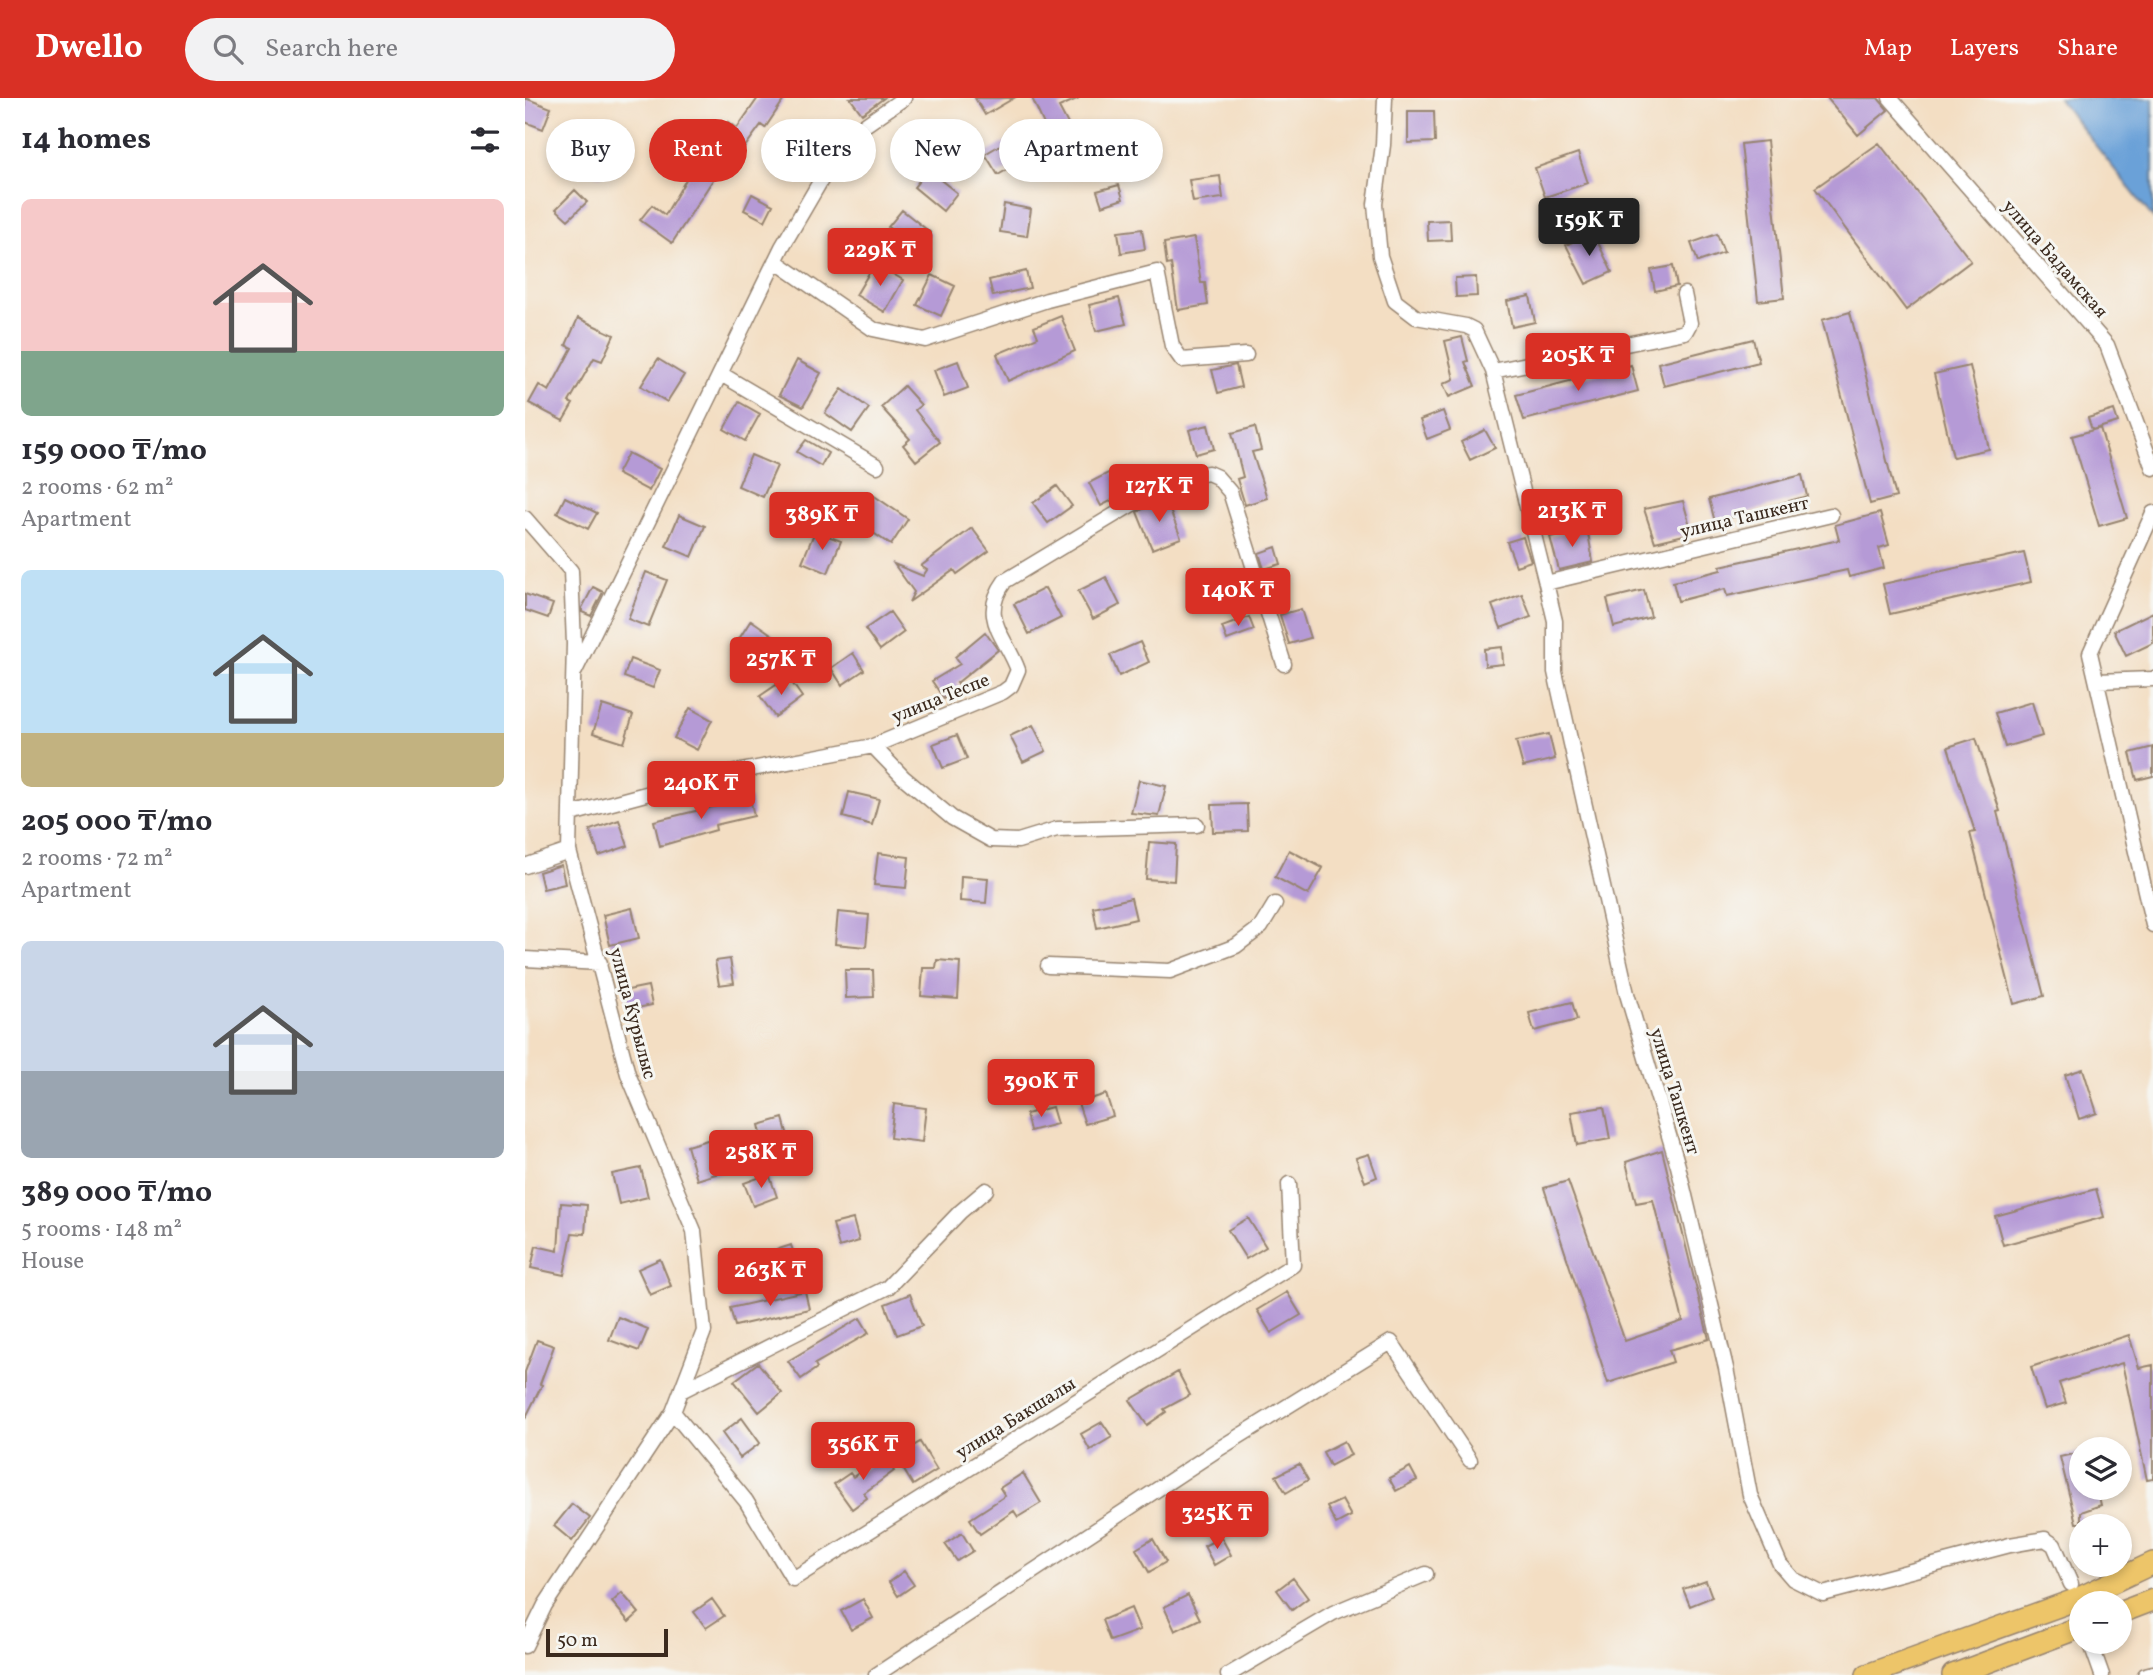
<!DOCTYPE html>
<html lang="en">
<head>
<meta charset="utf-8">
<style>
	:root { --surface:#fff; --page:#f2f2f3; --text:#2b2b33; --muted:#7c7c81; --accent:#d93025 }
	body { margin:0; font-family:Vollkorn,serif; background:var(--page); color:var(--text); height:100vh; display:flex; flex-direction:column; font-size:26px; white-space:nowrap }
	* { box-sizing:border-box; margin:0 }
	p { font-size:23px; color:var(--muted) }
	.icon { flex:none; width:38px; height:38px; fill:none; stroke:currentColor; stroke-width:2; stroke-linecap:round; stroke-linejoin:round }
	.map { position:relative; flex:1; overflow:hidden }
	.details { display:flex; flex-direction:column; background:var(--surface); width:525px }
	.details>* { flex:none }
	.top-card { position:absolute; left:21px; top:21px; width:665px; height:63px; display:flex; gap:14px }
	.fabs { position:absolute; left:1544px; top:1339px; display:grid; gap:14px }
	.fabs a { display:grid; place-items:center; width:63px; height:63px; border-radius:50%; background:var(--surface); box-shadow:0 4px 10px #0003; font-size:35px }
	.scale { position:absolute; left:21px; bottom:18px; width:122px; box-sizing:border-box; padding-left:7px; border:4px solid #3b2a1e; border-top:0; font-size:19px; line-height:24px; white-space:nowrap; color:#3b2a1e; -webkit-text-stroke:5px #f6f6f2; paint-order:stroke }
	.price { position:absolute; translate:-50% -60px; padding:0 16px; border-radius:7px; background:var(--accent); color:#fff; font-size:23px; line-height:46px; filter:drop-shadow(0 2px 4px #0008) }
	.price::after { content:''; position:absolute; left:50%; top:42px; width:21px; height:16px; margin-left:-10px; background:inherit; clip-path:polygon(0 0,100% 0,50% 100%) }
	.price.active { background:#222; color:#fff }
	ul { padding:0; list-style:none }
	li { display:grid; align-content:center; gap:14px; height:371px; padding:0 21px }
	li span { display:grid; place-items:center; height:217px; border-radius:10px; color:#555 }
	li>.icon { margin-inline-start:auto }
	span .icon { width:126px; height:126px; fill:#fffc; stroke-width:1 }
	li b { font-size:30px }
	h2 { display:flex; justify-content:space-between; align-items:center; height:84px; padding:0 21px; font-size:30px }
	.pill { padding:0 24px; border-radius:32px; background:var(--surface); box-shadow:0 4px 10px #0003; font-size:24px; line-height:63px }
	.pill.active { background:var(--accent); color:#fff }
	header { display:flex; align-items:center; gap:42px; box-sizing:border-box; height:98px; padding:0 35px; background:var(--accent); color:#fff }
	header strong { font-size:33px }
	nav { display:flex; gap:38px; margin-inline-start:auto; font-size:24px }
	.search { width:490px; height:63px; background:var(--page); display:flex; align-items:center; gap:18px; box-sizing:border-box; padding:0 24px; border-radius:38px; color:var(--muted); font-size:26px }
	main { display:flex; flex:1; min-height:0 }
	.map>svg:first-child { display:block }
	.water { fill:#6aa1d8; stroke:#52667b; stroke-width:2 }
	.building { fill:#b59ad6 }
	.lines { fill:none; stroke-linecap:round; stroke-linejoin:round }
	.minor-tunnel { stroke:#cebaa2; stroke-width:14; stroke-dasharray:14 7; stroke-linecap:butt }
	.minor-casing { stroke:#978470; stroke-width:17 }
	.primary-casing { stroke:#978470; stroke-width:24 }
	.minor { stroke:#fff; stroke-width:14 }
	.primary { stroke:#edc569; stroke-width:21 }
	.labels { text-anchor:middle; stroke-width:6; stroke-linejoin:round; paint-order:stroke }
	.street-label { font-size:19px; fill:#3b2a1e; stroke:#f6f6f2 }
</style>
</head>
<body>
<header>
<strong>Dwello</strong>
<div class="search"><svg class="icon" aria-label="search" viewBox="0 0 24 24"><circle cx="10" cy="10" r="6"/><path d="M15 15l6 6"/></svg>Search here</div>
<nav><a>Map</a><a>Layers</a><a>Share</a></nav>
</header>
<main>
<section class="details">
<h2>14 homes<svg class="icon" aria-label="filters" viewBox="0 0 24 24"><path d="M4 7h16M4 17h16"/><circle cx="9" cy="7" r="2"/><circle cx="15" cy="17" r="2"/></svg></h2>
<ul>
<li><span style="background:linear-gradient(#f6c9c9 70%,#7fa58c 0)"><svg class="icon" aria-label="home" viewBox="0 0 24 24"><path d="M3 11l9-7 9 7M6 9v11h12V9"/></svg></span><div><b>159 000 ₸/mo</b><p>2 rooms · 62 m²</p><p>Apartment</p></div></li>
<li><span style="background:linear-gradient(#bfe0f5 75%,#c2b280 0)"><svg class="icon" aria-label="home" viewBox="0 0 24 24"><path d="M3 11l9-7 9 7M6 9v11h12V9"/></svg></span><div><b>205 000 ₸/mo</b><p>2 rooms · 72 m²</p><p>Apartment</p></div></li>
<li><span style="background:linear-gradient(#c9d6e8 60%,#9aa5b1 0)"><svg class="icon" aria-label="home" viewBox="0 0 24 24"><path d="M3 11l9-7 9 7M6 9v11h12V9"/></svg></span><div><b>389 000 ₸/mo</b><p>5 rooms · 148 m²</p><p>House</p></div></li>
</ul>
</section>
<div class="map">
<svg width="1628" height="1577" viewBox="0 0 1628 1577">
	<rect width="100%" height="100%" fill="#f6f6f2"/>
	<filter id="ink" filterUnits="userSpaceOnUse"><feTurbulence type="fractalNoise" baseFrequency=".0143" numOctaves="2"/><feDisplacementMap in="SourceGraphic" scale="14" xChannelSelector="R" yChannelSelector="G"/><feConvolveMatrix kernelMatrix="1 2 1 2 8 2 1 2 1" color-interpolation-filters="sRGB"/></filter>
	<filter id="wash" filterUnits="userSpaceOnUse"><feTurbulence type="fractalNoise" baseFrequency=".00686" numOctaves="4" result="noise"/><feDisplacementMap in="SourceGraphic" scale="28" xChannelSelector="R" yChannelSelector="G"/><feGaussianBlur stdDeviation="1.57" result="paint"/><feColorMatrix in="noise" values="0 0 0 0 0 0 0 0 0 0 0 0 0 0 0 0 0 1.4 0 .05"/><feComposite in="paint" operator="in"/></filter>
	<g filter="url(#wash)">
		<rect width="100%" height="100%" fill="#f3dec3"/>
		<path class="water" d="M1533 0H1628V120Z"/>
		<g id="blocks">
			<path class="building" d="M0 0 26 10 18 31 0 24Z
				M233 0H260L240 30 236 27 211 61 189 45 204 24 212 30Z
				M325 0H359L337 16Z
				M450 0H489L460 17Z
				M507 0H554L534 9 544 28 536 32 552 66 533 75 523 54 530 51Z
				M1302 0H1353L1363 12 1333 37Z
				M883 13H909L910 44 883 45Z
				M402 29 431 52 417 70 388 46Z
				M487 40 500 61 473 77 460 56Z
				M37 43 82 55 76 78 32 66Z
				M1242 43 1259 200 1233 203 1216 46Z
				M1354 45 1446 163 1381 212 1290 90Z
				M1053 55 1063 85 1020 99 1010 70Z
				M169 68 189 80 147 145 115 122 127 107 140 117Z
				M403 72 432 95 418 113 389 89Z
				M695 78 698 100 668 104 664 82Z
				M594 87 598 101 577 108 572 93Z
				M50 92 62 104 43 122 31 111Z
				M227 96 248 107 240 123 219 112Z
				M479 106 506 111 502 138 475 134Z
				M377 112 406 135 392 153 363 129Z
				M925 122 926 142 903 143 902 123Z
				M617 131 620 151 596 155 593 134Z
				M1068 134 1087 174 1061 186 1041 147Z
				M1192 136 1199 155 1173 164 1166 145Z
				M669 140 676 185H680L683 207 653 212 646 166 642 167 639 145Z
				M350 165 378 182 360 214 331 197Z
				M1148 168 1152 188 1130 193 1126 172Z
				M501 173 505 190 468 198 464 182Z
				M407 177 430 188 416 218 392 207Z
				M951 179 952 198 931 199 930 180Z
				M1005 198 1010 224 987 229 982 203Z
				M594 200 601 226 571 233 564 207Z
				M1325 214 1371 399 1345 406 1297 222Z
				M536 218 550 253 483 283 472 256 513 239 509 229Z
				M53 220 89 237 77 263 69 260 44 304 48 306 38 323 4 305 14 287 24 293 47 250 41 247Z
				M937 239 943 263 940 264 950 288 924 299 918 286 929 281 920 243Z
				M1228 241 1234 264 1139 288 1133 265Z
				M133 261 159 277 142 304 116 288Z
				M272 262 296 275 278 309 254 297Z
				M433 263 443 290 419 299 409 272Z
				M711 267 716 289 693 295 687 272Z
				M1106 267 1113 293 999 322 991 297Z
				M1445 268 1464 351 1428 359 1409 276Z
				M379 288 396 307 390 312 415 344 391 363 378 347 385 341 356 309Z
				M317 291 344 310 327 334 300 315Z
				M214 304 235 316 220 343 199 331Z
				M1589 312 1593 324 1567 332 1563 320Z
				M918 313 925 332 902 341 895 322Z
				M683 327 689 351 671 356 664 332Z
				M730 329 736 352 727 354 742 400 720 407 712 381 718 379 707 335Z
				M1575 330 1602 420 1574 428 1547 338Z
				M960 332 970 350 945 362 936 344Z
				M281 342 303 355 296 368 272 354Z
				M103 355 135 371 124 393 92 376Z
				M226 357 252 368 238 399 213 388Z
				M587 373 599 396 576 408 564 385Z
				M1277 377 1282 398 1190 424 1184 401Z
				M532 388 547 408 523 425 508 405Z
				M348 397 383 421 366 447 331 423Z
				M40 399 72 415 63 431 32 415Z
				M640 400 656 440 627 451 612 414Z
				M1158 403 1167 435 1130 444 1119 411Z
				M1355 415 1364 447 1354 450 1359 470 1324 479 1322 472 1202 498 1200 491 1153 503 1148 484 1196 472 1195 468 1314 442 1310 427Z
				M154 417 180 428 167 459 141 448Z
				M1062 429 1068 464 1034 472 1025 439Z
				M447 430 464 453 432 476 429 472 384 504 389 494 369 466 398 478 402 472 396 468Z
				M290 433 316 443 303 475 277 464Z
				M998 439 1006 463 991 468 982 444Z
				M751 449 756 466 739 471 734 455Z
				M1499 455 1506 484 1365 516 1358 486Z
				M121 474 142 482 123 529 103 521Z
				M581 479 595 507 568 521 553 493Z
				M68 489 78 494 66 518 57 514V510Z
				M520 490 536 520 504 536 489 506Z
				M1119 492 1126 519 1089 529 1082 501Z
				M0 496 28 506 23 520 0 512Z
				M997 496 1006 519 976 530 967 507Z
				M776 511 785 540 764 546 755 517Z
				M365 514 379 534 355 552 340 531Z
				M1628 514V545L1601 558 1589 533Z
				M724 519 729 532 702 542 697 529Z
				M226 522 249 538 230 567 207 552Z
				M460 534 473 552 432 585 436 591 419 601 407 583 435 566 430 559Z
				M615 544 624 564 594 578 585 557Z
				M977 549 978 566 960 568 959 551Z
				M328 555 339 572 317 587 306 570Z
				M105 561 135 572 128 590 99 579Z
				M263 579 277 599 250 619 235 598Z
				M1507 604 1517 638 1480 649 1470 615Z
				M77 607 108 617 99 645 68 635Z
				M165 610 187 622 172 652 149 640Z
				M508 627 521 653 498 664 485 638Z
				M1024 636 1030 661 998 669 991 643Z
				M432 637 442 661 418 670 408 646Z
				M1451 640 1475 713 1472 714 1519 898 1489 906 1445 735 1450 734 1423 649Z
				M1628 649V678L1612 682 1605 655Z
				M614 682 641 688 634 718 606 715Z
				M324 694 354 701 347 727 318 719Z
				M225 700 229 718 190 727 191 732 135 748 129 723Z
				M722 706 723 733 688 734 687 707Z
				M94 722 103 748 74 758 65 732Z
				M624 744 651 746 649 783 621 781Z
				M764 752 798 770 783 797 750 779Z
				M353 755 384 759 381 790 349 787Z
				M36 767 40 786 18 791 14 774Z
				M436 778 463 780 461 805 435 803Z
				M606 800 611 821 572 830 568 809Z
				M107 810 114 840 85 847 78 817Z
				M313 814 344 817 341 849 310 846Z
				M205 861 209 885 194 887 190 863Z
				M412 862 435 864 433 901 396 898 398 870H411Z
				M320 872H348L349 899 321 900Z
				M123 888 127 907 102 912 98 893Z
				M1047 904 1052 922 1009 933 1004 915Z
				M1558 971 1572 1015 1554 1021 1540 977Z
				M581 996 588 1018 560 1026 553 1005Z
				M369 1006 401 1010 397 1044 365 1040Z
				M527 1009 532 1026 505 1033 501 1016Z
				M1079 1009 1085 1041 1052 1047 1046 1014Z
				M258 1020 264 1042 239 1048 234 1027Z
				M189 1040 200 1073 172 1082 162 1048Z
				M1137 1052 1184 1241 1144 1252 1148 1264 1083 1285 1019 1090 1043 1083 1100 1243 1158 1223 1128 1102 1111 1105 1101 1064Z
				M844 1056 852 1079 840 1084 831 1060Z
				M116 1070 123 1099 94 1106 87 1076Z
				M244 1076 252 1099 228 1108 219 1085Z
				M1571 1091 1579 1119 1478 1147 1470 1118Z
				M36 1105 62 1107 60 1136 47 1135 39 1177 6 1170 11 1148 33 1153Z
				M723 1120 741 1149 721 1161 703 1132Z
				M328 1121 334 1143 314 1149 308 1126Z
				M266 1147 271 1162 241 1172 236 1157Z
				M135 1161 146 1188 125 1197 113 1171Z
				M280 1193 284 1211 210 1228 205 1210Z
				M762 1194 776 1217 746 1235 732 1212Z
				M385 1196 397 1228 372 1237 360 1206Z
				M93 1219 123 1231 114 1253 84 1242Z
				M335 1220 344 1235 290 1266 292 1270 276 1281 263 1263Z
				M1604 1237 1614 1270 1628 1267V1381L1622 1382 1597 1265 1534 1285 1541 1305 1520 1311 1506 1269Z
				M12 1242 29 1248 15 1286 17 1287 0 1321V1274Z
				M233 1265 257 1295 234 1314 209 1283Z
				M653 1274 665 1297 639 1311 641 1314 622 1327 605 1302Z
				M217 1320 235 1345 215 1360 197 1335Z
				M577 1324 587 1339 565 1352 556 1336Z
				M819 1343 826 1357 805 1368 798 1354Z
				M395 1344 412 1372 388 1387 371 1359Z
				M1556 1354V1390H1572L1576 1407 1556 1414V1425H1551L1535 1359Z
				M358 1358 369 1373 339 1395 342 1400 327 1411 309 1386 325 1375 328 1379Z
				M774 1366 783 1382 761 1395 751 1378Z
				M885 1369 892 1382 871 1393 864 1380Z
				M498 1375 516 1405 493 1419 489 1413 455 1436 445 1421 480 1398 475 1390Z
				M817 1402 826 1418 811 1426 802 1409Z
				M47 1406 65 1420 47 1443 29 1428Z
				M437 1435 448 1453 432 1463 420 1446Z
				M696 1439 706 1457 689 1467 679 1448Z
				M628 1441 641 1464 624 1474 611 1451Z
				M379 1473 389 1487 373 1498 364 1484Z
				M768 1480 783 1500 767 1512 752 1492Z
				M1181 1483 1187 1499 1165 1508 1158 1491Z
				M97 1495 114 1515 104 1524 87 1504Z
				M663 1497 675 1521 650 1533 639 1509Z
				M187 1501 199 1518 181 1530 169 1514Z
				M338 1501 348 1520 326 1532 316 1513Z
				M606 1510 615 1532 585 1543 577 1522Z"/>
		</g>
	</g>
	<g filter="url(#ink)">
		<use href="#blocks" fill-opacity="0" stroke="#978470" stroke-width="2"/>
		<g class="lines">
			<path class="minor-tunnel" d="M1548 1494 1556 1516"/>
			<g class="minor-casing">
				<path id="minor" d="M860 0 858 47 850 106 855 158 870 203 891 219 941 228 949 232 968 273 1021 485
					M1365 0 1582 247 1628 370
					M250 163 348 231 400 242 522 202 632 174 647 248 657 262 721 257
					M968 273 1160 234 1165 225 1159 196
					M196 276 352 368
					M1628 415 1565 555 1628 827
					M1306 417 1021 485 1030 523V574L1102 896 1153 1068 1201 1270 1225 1397 1255 1466 1268 1481 1298 1496 1485 1447 1520 1441 1529 1447 1546 1486
					M0 420 46 473 49 546 44 753 103 976 169 1133 179 1233 148 1314 20 1507 0 1548
					M50 573 257 149 320 41 379 0
					M1572 583 1628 581
					M348 648 378 679 427 720 466 742 493 743 532 731 672 727
					M46 716 184 679 348 648 478 594 486 588 493 572C481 538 453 520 480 483L634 390 667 378 683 375 692 379 705 394 759 566
					M0 768 44 753
					M0 861 75 865
					M523 868 645 873 711 848 736 829 750 806
					M156 1293 363 1189 435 1114 461 1092
					M148 1314 221 1403 268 1481 768 1167 764 1086
					M1567 1549 1577 1577
					M351 1577 692 1352 866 1244 945 1362
					M703 1577 808 1515 901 1476
					M1620 1577 1628 1575"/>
			</g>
			<g class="primary-casing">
				<path id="primary" d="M1594 1515 1628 1502
					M1342 1577 1550 1502 1628 1465
					M1428 1577 1556 1529"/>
			</g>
			<use href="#minor" class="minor"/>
			<use href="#primary" class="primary"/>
		</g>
	</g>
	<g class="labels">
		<g class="street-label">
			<text transform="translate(1531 160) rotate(49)" y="7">улица Бадамская</text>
			<text transform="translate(1219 418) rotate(-13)" y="7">улица Ташкент</text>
			<text transform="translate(415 599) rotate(-22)" y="7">улица Теспе</text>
			<text transform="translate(109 915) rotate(75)" y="7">улица Курылыс</text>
			<text transform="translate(1151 993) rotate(73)" y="7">улица Ташкент</text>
			<text transform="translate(490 1319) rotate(-32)" y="7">улица Бакшалы</text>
		</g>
	</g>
</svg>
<div class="fabs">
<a><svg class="icon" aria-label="layers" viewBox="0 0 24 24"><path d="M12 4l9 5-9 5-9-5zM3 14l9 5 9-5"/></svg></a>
<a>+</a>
<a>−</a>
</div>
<div class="scale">50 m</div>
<b class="price active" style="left:1064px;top:160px">159K ₸</b>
<b class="price" style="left:355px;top:190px">229K ₸</b>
<b class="price" style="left:1053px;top:295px">205K ₸</b>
<b class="price" style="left:634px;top:426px">127K ₸</b>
<b class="price" style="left:1047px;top:451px">213K ₸</b>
<b class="price" style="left:297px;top:454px">389K ₸</b>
<b class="price" style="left:713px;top:530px">140K ₸</b>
<b class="price" style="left:256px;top:599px">257K ₸</b>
<b class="price" style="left:176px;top:723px">240K ₸</b>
<b class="price" style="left:516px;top:1021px">390K ₸</b>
<b class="price" style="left:236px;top:1092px">258K ₸</b>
<b class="price" style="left:245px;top:1210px">263K ₸</b>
<b class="price" style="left:338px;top:1384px">356K ₸</b>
<b class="price" style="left:692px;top:1453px">325K ₸</b>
<div class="top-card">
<a class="pill">Buy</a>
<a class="pill active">Rent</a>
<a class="pill">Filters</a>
<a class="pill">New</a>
<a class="pill">Apartment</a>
</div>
</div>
</main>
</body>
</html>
